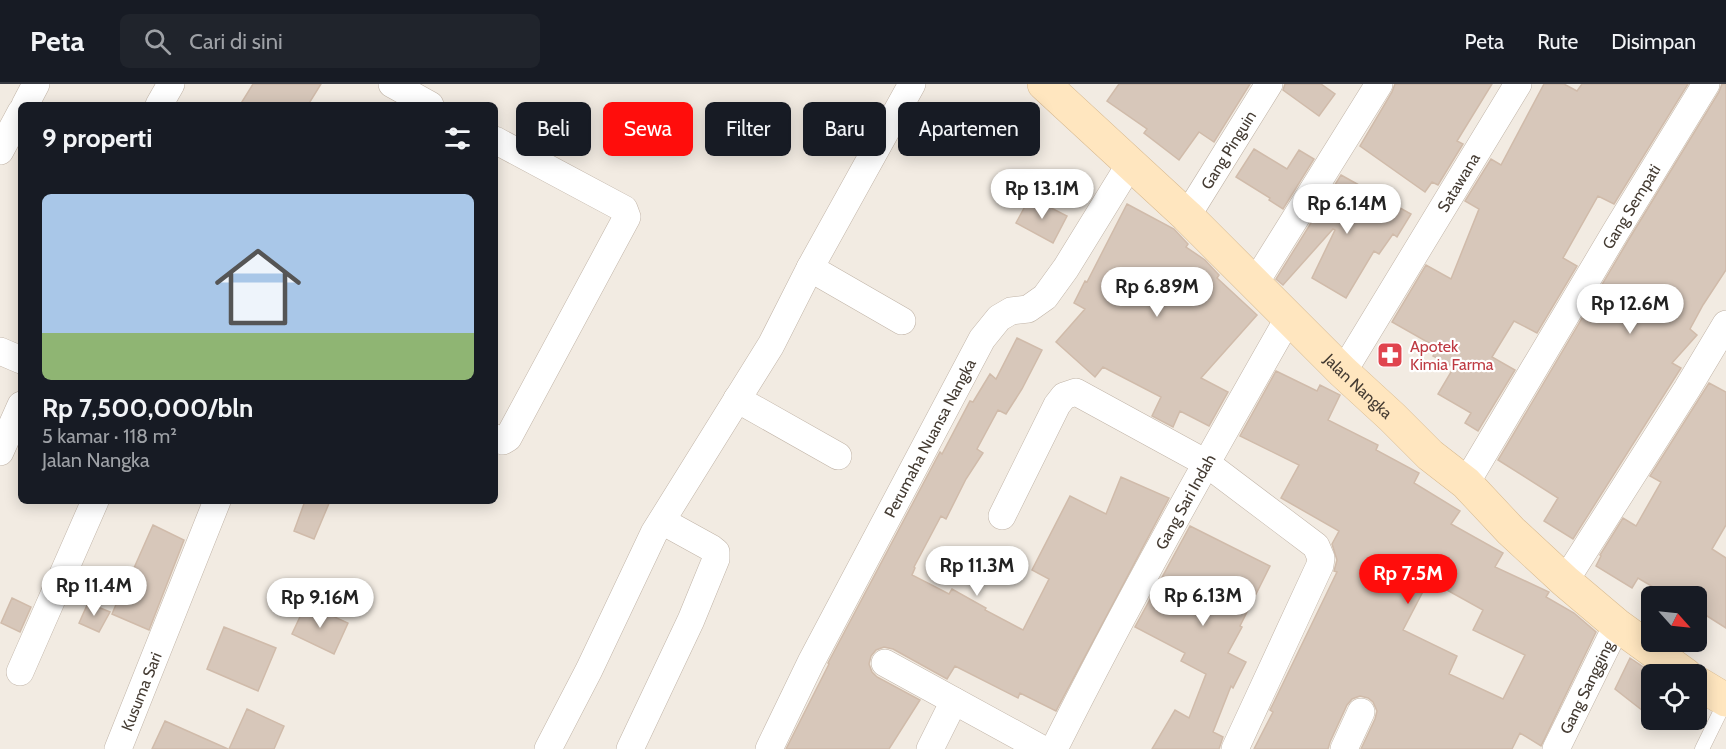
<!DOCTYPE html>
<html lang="id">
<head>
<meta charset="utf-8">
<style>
	:root { --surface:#171b24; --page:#20242c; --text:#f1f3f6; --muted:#9ea1a6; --line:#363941; --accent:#ff0d0c }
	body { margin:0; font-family:Cabin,sans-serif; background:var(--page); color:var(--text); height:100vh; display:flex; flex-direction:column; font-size:22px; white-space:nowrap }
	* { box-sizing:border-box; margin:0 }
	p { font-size:20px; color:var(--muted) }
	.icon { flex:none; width:33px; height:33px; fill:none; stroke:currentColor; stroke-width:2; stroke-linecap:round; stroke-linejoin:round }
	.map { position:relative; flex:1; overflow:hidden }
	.panel { position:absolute; left:18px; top:18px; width:480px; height:402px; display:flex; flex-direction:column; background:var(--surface); border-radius:9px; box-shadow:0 3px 15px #0003 }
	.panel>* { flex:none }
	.guide { position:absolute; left:516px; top:18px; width:570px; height:54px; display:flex; gap:12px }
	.needle { width:39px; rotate:117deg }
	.tools { position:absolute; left:1641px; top:502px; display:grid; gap:12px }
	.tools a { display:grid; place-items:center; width:66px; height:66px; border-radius:9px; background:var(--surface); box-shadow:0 3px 15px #0003; font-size:30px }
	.price { position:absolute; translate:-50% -51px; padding:0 14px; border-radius:21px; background:#fff; color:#222; font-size:20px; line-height:39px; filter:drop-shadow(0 2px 3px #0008) }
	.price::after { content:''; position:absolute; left:50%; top:36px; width:18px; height:14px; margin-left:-9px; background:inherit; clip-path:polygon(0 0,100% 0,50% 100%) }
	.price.selected { background:var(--accent); color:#fff }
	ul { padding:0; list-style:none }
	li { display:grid; align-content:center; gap:12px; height:318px; padding:0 24px }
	li span { display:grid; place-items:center; height:186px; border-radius:9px; color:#555 }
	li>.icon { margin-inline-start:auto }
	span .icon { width:108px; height:108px; fill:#fffc; stroke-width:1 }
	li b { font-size:26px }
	h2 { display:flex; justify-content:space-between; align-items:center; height:72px; padding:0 24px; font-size:26px }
	.tag { padding:0 21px; border-radius:9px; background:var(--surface); box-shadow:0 3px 15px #0003; font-size:21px; line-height:54px }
	.tag.selected { background:var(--accent); color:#fff }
	header { display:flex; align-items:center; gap:36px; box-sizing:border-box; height:84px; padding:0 30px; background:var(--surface); border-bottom:2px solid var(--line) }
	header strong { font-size:28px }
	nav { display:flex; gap:33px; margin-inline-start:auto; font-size:21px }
	.search { width:420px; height:54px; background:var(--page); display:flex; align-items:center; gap:15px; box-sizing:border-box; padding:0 21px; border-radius:9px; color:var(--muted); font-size:22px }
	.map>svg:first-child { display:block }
	.building { fill:#d7c7ba; stroke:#d0bbaa; stroke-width:1.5; fill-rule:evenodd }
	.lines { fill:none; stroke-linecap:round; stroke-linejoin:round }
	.lane-casing { stroke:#c1b4a7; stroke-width:15 }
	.street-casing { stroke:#c1b4a7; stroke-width:28 }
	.secondary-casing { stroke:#d9bb91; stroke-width:34 }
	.lane { stroke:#fff; stroke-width:14 }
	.street { stroke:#fff; stroke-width:27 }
	.secondary { stroke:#ffe6bf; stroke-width:33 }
	.labels { text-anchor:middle; stroke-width:4.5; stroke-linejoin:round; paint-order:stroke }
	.street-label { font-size:16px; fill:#443b32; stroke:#fff }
	.health-label { font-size:16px; fill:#be3a42; stroke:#fff; text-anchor:start }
</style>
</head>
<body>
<header>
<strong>Peta</strong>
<div class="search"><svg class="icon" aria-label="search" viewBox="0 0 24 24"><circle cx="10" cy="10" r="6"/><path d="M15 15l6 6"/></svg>Cari di sini</div>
<nav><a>Peta</a><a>Rute</a><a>Disimpan</a></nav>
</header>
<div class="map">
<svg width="1726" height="665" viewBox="0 0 1726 665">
	<rect width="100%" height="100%" fill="#f2ebe2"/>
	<path class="building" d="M253 0H321L308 21H240Z
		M1119 0H1250L1214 58 1199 48 1179 76 1144 49 1147 45 1107 17Z
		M1285 0H1321L1335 10 1319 32 1283 6Z
		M1395 0H1492L1457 57 1463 60 1438 101 1432 98 1425 108 1360 62 1392 8Z
		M1544 0H1564L1577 7 1582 0H1688L1614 120 1598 112 1563 174 1577 182 1537 249 1514 237 1492 273 1515 286 1478 347 1465 339 1471 329 1438 310 1454 283 1433 272 1438 264 1392 238 1426 181 1451 195 1479 125 1465 117 1491 75 1501 81Z
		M1722 0H1726V186L1703 221 1690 245 1697 251 1672 279 1681 284 1573 455 1544 437 1558 414 1498 376 1629 155 1719 8Z
		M1254 65 1287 85 1299 66 1314 75 1283 125 1269 116 1270 114 1236 93Z
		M1341 91 1411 130 1397 153 1393 150 1379 170 1374 167 1346 214 1312 194 1335 146 1333 145 1283 201 1276 195Z
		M1030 113 1067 132 1053 159 1016 139Z
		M1127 120 1174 145 1188 160 1186 163 1205 176 1219 191 1217 194 1257 231 1201 294 1228 308 1209 342 1180 327 1173 343 1152 332 1161 313 1103 283 1095 293 1056 258 1085 225 1074 219 1085 197 1087 198Z
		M1017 254 1042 266 1022 305 1006 330 998 326 977 365 983 369 966 395 946 435 941 432 914 483 915 484 912 491 949 510 952 505 986 524 985 526 1023 546 1049 495 1032 486 1070 412 1106 430 1121 393 1169 414 1056 627 1020 609 1018 614 955 582 947 595 893 565 884 563 876 566 871 572 869 580 872 588 877 593 920 616 889 665H786L829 580 828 579 940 368 942 370 970 317 973 318 990 290 996 295Z
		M1276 287 1317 307 1320 301 1340 311 1328 336 1378 361 1376 366 1419 389 1414 399 1460 427 1451 440 1503 469 1495 483 1549 508 1546 513 1574 529 1596 548 1541 662 1520 649 1512 665H1361L1375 635 1377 627 1373 618 1368 614 1360 612 1352 615 1347 621 1330 658 1328 665H1254L1273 628 1270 626 1273 620 1337 488 1334 487 1337 476 1332 460 1339 447 1281 414 1299 381 1240 352ZM1429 496 1483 526 1473 546 1525 571 1503 615 1449 590 1457 572 1403 546Z
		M1709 299 1726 308V441L1712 465 1726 474V544L1696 525V513H1670L1638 494 1632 504 1596 482 1601 472 1600 471 1623 434 1636 442 1661 398 1650 392Z
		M305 417H330L314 455 294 447Z
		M153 441 184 456 149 546 112 530 128 492 130 493Z
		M1190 442 1270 482 1240 542 1242 543 1228 569 1246 578 1233 604 1231 602 1213 648 1223 653 1219 665H1152L1175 626 1189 634 1206 590 1181 577 1185 569 1135 543Z
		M12 514 31 523 20 548 1 539Z
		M88 519 110 528 99 548 79 539Z
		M306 520 348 539 334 570 292 550Z
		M224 543 276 564 258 607 207 585Z
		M1630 574 1652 589V634L1615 605Z
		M247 625 284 642 274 665H229Z
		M165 637 228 665H152Z"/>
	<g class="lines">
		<g class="lane-casing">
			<path id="lane" d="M1702 665 1726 616"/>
		</g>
		<g class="street-casing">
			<g id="street">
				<path d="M392 0 430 21"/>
				<path d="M25 21 36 0"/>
				<path d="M159 21 171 0"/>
				<path d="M495 56 624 125 627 133 508 354 503 357 495 354"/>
				<path d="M0 67 21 28"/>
				<path id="s1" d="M1187 132 1269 0"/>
				<path d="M810 184 902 237"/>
				<path d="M1255 199 1379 0"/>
				<path d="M0 267 21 276"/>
				<path id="s2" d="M1343 288 1518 0"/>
				<path d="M737 315 838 372"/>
				<path d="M0 368 21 321"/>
				<path id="s3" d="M1466 399 1616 147 1706 0"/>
				<path d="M1002 432 1057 321 1064 312 1076 308 1206 379 1316 462 1321 474 1320 481 1235 665"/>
				<path d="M1565 497 1687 305 1726 240"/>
				<path d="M885 579 1042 665"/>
				<path d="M20 588 95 417"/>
				<path id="s4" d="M118 665 217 417"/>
				<path d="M548 665 589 586 654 449 771 261 810 184 912 0"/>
				<path d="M630 665 691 536 716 475V468L711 464 662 437"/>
				<path id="s5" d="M769 665 811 578 982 255 999 234 1011 227 1028 225 1045 213 1066 184 1130 80"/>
				<path d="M930 665 954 617"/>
				<path id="s6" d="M1054 665C1127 519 1207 377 1288 235"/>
				<path d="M1344 665 1361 628"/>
				<path id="s7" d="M1556 665 1617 541"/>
			</g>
		</g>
		<g class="secondary-casing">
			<g id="secondary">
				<path id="s8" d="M1044 0 1187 132 1343 288 1392 333 1430 371 1466 399 1511 447 1565 497 1617 541 1686 591"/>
				<path d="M1696 598 1726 616"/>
			</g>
		</g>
		<use href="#lane" class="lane"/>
		<use href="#street" class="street"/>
		<use href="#secondary" class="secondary"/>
	</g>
	<defs>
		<g id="pharmacy-square" transform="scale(1.35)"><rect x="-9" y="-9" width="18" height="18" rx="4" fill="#e0444e" stroke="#fff"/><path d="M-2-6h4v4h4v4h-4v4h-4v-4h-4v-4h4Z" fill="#fff"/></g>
	</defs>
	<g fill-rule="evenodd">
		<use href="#pharmacy-square" x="1390" y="271"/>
	</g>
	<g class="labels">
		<g class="street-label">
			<text dy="6" stroke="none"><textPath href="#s1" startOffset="78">Gang Pinguin</textPath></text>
			<text dy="6" stroke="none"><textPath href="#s2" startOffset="222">Satawana</textPath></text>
			<text dy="6" stroke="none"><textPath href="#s3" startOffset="322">Gang Sempati</textPath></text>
			<text dy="6" stroke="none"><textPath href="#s8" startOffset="436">Jalan Nangka</textPath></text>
			<text dy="6" stroke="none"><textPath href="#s5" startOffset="350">Perumaha Nuansa Nangka</textPath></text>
			<text dy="6" stroke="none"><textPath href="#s6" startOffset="280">Gang Sari Indah</textPath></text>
			<text dy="6" stroke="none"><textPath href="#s7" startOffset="69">Gang Sangging</textPath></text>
			<text dy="6" stroke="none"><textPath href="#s4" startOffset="62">Kusuma Sari</textPath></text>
		</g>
		<g class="health-label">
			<text x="1410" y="268">Apotek<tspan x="1410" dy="18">Kimia Farma</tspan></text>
		</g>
	</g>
</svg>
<div class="tools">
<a><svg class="needle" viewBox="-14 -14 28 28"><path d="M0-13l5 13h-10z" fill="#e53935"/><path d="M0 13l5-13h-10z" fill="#9ea1a6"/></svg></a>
<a><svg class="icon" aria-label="locate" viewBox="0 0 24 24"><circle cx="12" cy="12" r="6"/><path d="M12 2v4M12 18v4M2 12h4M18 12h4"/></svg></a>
</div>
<b class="price" style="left:1042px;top:136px">Rp 13.1M</b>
<b class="price" style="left:1347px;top:151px">Rp 6.14M</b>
<b class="price" style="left:1157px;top:234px">Rp 6.89M</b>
<b class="price" style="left:1630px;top:251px">Rp 12.6M</b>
<b class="price" style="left:977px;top:513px">Rp 11.3M</b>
<b class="price selected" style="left:1408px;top:521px">Rp 7.5M</b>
<b class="price" style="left:94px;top:533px">Rp 11.4M</b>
<b class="price" style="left:1203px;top:543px">Rp 6.13M</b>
<b class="price" style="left:320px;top:545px">Rp 9.16M</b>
<div class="guide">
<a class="tag">Beli</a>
<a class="tag selected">Sewa</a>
<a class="tag">Filter</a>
<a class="tag">Baru</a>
<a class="tag">Apartemen</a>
</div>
<section class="panel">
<h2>9 properti<svg class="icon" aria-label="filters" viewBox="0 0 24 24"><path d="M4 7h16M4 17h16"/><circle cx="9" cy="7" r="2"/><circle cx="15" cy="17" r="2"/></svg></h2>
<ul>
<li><span style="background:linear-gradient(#a9c7e8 75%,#8fb573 0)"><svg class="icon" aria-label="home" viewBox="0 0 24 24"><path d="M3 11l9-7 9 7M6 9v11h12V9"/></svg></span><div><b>Rp 7,500,000/bln</b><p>5 kamar · 118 m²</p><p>Jalan Nangka</p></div></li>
</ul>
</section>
</div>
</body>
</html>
